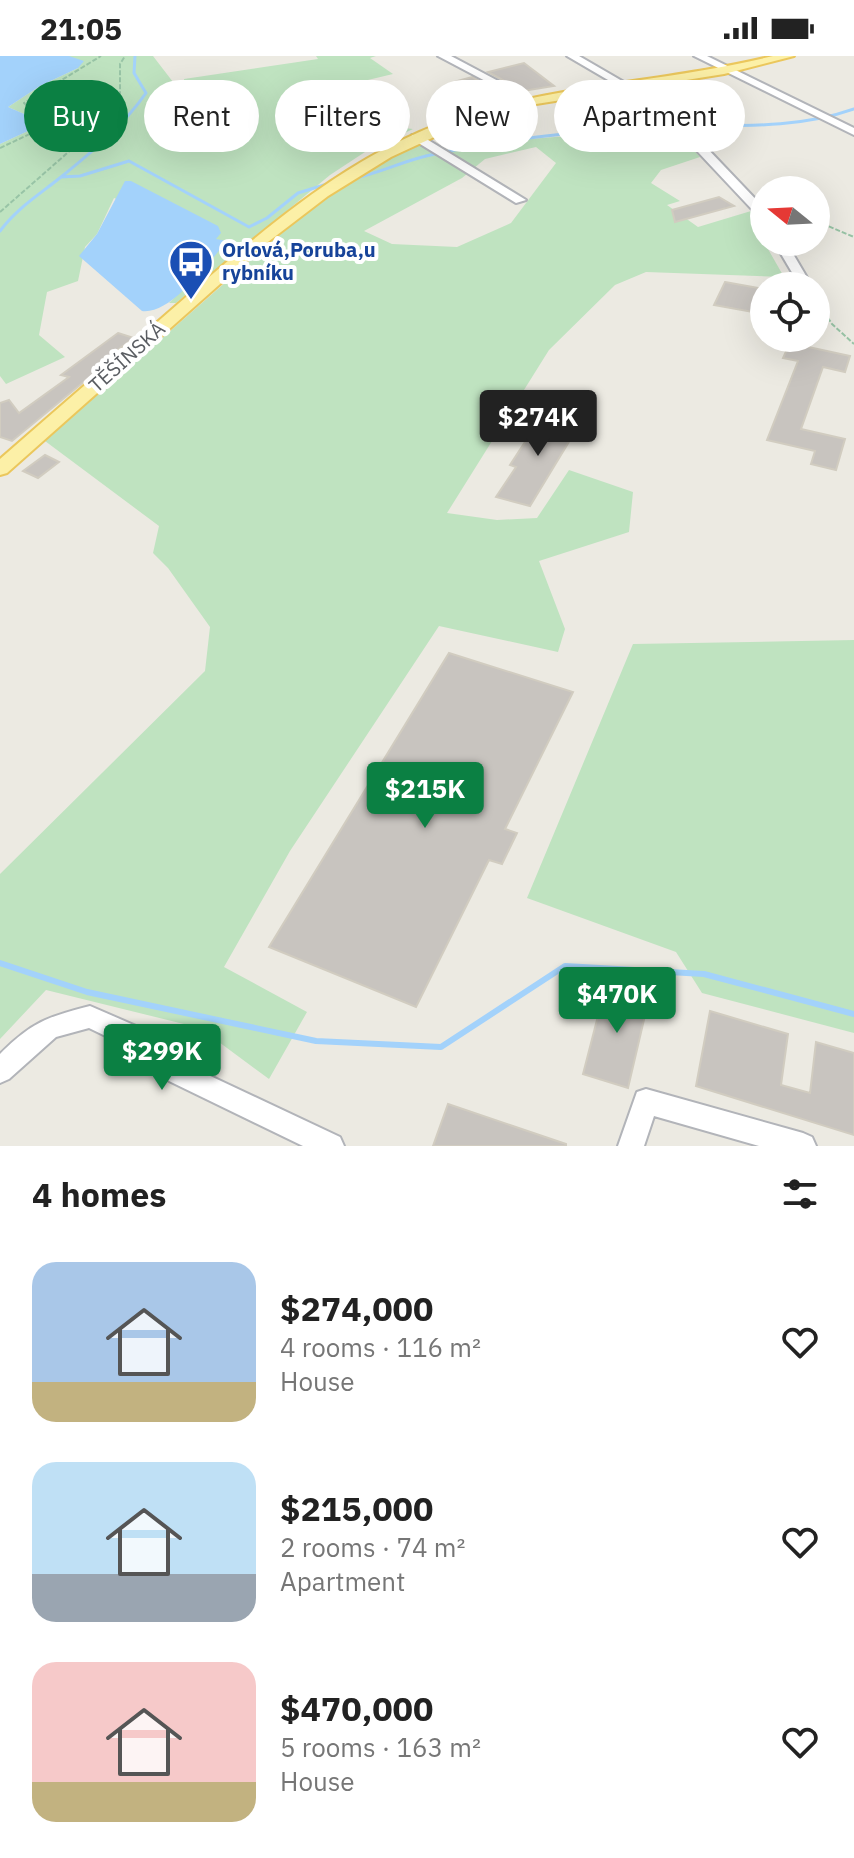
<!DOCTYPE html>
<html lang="en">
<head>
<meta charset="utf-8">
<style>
	:root { --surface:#fff; --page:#f6f6f6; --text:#222; --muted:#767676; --accent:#0b8043 }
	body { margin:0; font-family:"IBM Plex Sans",sans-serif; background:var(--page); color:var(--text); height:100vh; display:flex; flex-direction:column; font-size:30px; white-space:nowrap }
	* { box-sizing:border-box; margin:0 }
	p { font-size:26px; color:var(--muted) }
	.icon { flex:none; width:44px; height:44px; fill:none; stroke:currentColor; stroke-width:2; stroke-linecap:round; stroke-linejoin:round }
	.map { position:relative; height:1090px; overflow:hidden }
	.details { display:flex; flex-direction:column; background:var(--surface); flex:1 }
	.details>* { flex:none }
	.hud { position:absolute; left:24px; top:24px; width:806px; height:72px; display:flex; gap:16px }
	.needle { width:52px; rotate:288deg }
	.fabs { position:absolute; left:750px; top:120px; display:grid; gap:16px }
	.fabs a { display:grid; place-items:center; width:80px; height:80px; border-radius:50%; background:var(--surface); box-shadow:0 8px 32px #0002; font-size:40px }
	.price { position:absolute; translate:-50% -68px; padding:0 18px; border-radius:8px; background:var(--accent); color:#fff; font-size:26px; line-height:52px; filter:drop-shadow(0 2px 4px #0008) }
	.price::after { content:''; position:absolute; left:50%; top:48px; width:24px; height:18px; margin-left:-12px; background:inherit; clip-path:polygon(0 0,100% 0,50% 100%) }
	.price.on { background:#222; color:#fff }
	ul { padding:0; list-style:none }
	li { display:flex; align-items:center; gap:24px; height:200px; padding:0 32px }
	li span { display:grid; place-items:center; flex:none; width:224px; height:160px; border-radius:24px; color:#555 }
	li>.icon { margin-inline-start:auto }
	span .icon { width:96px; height:96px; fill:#fffc; stroke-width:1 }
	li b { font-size:34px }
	h2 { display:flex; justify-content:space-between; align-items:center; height:96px; padding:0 32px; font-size:34px }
	.pill { padding:0 28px; border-radius:36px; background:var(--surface); box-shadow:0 8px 32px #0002; font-size:28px; line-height:72px }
	.pill.on { background:var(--accent); color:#fff }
	.status { display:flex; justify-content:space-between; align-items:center; height:56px; padding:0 40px; background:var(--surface); direction:ltr }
	.status svg { height:22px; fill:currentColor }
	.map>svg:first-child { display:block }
	.green { fill:#bfe3c0; fill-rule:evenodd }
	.water { fill:#a3d2fb }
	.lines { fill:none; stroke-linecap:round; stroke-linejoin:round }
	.stream-far1 { stroke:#a3d2fb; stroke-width:3 }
	.stream { stroke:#a3d2fb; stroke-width:6 }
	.building { fill:#c8c4bf; stroke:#d1ccc0; stroke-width:2 }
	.minor-casing { stroke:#b2b4b9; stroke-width:4 }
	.major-casing { stroke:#ebc75c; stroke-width:4 }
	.path { stroke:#98c4a6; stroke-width:2; stroke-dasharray:5 2; stroke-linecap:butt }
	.minor { fill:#fff; fill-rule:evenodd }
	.major { fill:#fcf0a7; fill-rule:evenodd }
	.labels { text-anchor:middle; stroke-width:8; stroke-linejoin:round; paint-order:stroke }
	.far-transit-label { font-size:20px; font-weight:bold; fill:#164399; stroke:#fff; text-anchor:start }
	.far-street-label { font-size:20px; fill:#5a5d62; stroke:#fff }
</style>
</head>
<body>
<div class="status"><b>21:05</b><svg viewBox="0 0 49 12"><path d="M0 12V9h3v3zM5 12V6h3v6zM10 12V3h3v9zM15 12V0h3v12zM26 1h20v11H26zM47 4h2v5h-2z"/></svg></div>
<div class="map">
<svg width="854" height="1090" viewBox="0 0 854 1090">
	<rect width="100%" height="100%" fill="#eceae2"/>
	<path class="green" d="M21 0H153L173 26 169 45 185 41 184 23 318 3 316 0H376L370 2 393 18 351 28C358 50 391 72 413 73L365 96 330 119 176 247H169L201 215 215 183 114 142 97 178 85 191 78 225 47 236 39 279 65 301 6 328 0 320V88L28 75 31 61 8 51 40 30 78 12 41 1Z
		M647 43 700 101 661 114 651 127 680 145 667 149 698 171 751 155 764 186 784 221 646 216 615 229 549 294 447 457 497 464 537 462 569 414 633 436 629 476 539 505 565 573 558 596 439 570 290 795 224 911 307 956 269 1023 200 972 46 934 0 983V818L205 615 210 571 168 512 153 497 159 470 45 385 310 152 363 113 409 87 449 94 493 86 605 77 635 71 637 45ZM536 91 556 107 511 167 457 191 392 188 364 175 462 122 485 103Z
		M854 584V977L702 937 676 896 527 842 633 588Z"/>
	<path class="water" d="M0 0H69L84 5 78 12 40 30 8 51 36 63 37 66 28 75 0 88Z
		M125 125H131L218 170 221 177 216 183 227 185C209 206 171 259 142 255L79 200 97 178Z"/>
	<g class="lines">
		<path class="stream-far1" d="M61 121 80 120 129 105 249 171 267 162 298 137 337 125
			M351 123C377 118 401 106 426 100 491 85 559 78 625 72 701 65 781 79 854 53
			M0 175C17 152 40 138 61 121 92 96 123 70 146 37L134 17 135 0"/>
		<path class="stream" d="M0 907 87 936 316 985 441 991 565 910 704 918 854 958"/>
	</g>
	<path class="building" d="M524 7 554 30 523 35 488 16Z
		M472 21 507 40 494 44 457 25Z
		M610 39 621 49 589 57 572 45Z
		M719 141 734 150 675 166 672 154Z
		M725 226 764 233V258L714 249Z
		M118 277 134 282 97 309 100 310 94 314 97 315 12 385 0 381V347L9 344 19 357 69 321 61 319Z
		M790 287 850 300 845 316 823 311 801 373 845 383 836 414 811 408 815 395 767 384 798 305 783 302Z
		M544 357 581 366 530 450 496 441 516 411 510 409Z
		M45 399 59 406 38 422 23 415Z
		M449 597 573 636 505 773 517 777 502 808 489 804 416 951 269 891Z
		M607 925 650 938 628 1032 583 1018Z
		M710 955 788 978 781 1029 810 1037 816 986 854 997V1079L696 1030Z
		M448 1048 566 1088V1090H433Z"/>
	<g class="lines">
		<g class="minor-casing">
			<path id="minor" d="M438 0H451L536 45 527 47Z
				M567 0H579L629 29 620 31Z
				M694 0H707L854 72V79Z
				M635 25H643L764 152V163L760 162 635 29Z
				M412 79H420L526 144 516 147 412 83Z
				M774 186H786L812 230H800Z
				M90 950 136 970 187 1009 340 1081 344 1090H303L169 1025 118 986 89 972 56 981 9 1023 0 1027V998C32 966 47 961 90 950Z
				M646 1033 803 1077 812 1081 816 1090H759L654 1060 644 1090H618L637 1036Z"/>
		</g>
		<g class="major-casing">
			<path id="major" d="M773 0H794L724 18 530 49 458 70 391 101 328 140 264 189 7 417 0 419V403C59 351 119 300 178 248 261 176 347 99 453 63 557 28 667 26 773 0Z"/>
		</g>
		<path class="path" d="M0 92 34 76 45 66 24 47 101 0
			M0 156 73 92 120 44V8L125 0
			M816 165 854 181
			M816 244 832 268 854 288"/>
		<use href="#minor" class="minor"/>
		<use href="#major" class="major"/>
	</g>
	<defs>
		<g id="bus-pin" transform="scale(2.3)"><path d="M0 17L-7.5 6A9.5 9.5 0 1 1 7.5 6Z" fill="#1a4fb4" stroke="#fff"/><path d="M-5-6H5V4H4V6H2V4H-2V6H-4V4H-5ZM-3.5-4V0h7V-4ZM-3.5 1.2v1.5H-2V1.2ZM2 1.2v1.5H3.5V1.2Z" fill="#fff"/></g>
	</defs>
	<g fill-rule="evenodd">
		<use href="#bus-pin" x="191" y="206"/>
	</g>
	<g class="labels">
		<g class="far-transit-label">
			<text x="222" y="201">Orlová,Poruba,u<tspan x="222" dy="23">rybníku</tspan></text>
		</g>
		<g class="far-street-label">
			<text transform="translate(127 301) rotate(-42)" y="7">TĚŠÍNSKÁ</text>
		</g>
	</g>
</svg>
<div class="fabs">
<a><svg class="needle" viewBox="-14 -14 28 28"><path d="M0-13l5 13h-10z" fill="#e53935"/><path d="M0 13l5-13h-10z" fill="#767676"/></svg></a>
<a><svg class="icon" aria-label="locate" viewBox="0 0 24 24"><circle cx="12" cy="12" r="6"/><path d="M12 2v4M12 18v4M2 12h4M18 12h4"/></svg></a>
</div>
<b class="price on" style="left:538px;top:402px">$274K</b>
<b class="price" style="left:425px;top:774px">$215K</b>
<b class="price" style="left:617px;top:979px">$470K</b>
<b class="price" style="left:162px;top:1036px">$299K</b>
<div class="hud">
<a class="pill on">Buy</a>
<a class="pill">Rent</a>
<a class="pill">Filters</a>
<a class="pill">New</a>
<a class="pill">Apartment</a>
</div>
</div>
<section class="details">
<h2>4 homes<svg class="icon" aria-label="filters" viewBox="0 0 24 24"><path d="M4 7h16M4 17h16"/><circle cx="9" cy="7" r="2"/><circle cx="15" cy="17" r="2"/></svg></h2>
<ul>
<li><span style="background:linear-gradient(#a9c7e8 75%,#c2b280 0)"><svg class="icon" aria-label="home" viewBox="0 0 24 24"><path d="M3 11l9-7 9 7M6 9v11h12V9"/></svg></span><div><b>$274,000</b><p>4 rooms · 116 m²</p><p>House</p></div><svg class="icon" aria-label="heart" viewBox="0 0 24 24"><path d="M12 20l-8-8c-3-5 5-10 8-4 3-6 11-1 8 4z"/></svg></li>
<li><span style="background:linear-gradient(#bfe0f5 70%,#9aa5b1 0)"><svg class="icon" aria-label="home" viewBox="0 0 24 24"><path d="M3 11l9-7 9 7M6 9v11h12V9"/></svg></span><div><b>$215,000</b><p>2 rooms · 74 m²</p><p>Apartment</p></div><svg class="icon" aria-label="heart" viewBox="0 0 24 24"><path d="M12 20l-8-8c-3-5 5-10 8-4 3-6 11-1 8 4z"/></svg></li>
<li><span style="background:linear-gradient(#f6c9c9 75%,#c2b280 0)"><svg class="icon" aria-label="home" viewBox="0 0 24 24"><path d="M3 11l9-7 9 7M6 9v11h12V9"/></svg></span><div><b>$470,000</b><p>5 rooms · 163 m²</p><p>House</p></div><svg class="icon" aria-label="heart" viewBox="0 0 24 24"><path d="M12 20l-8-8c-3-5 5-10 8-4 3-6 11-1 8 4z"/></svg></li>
</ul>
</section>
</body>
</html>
